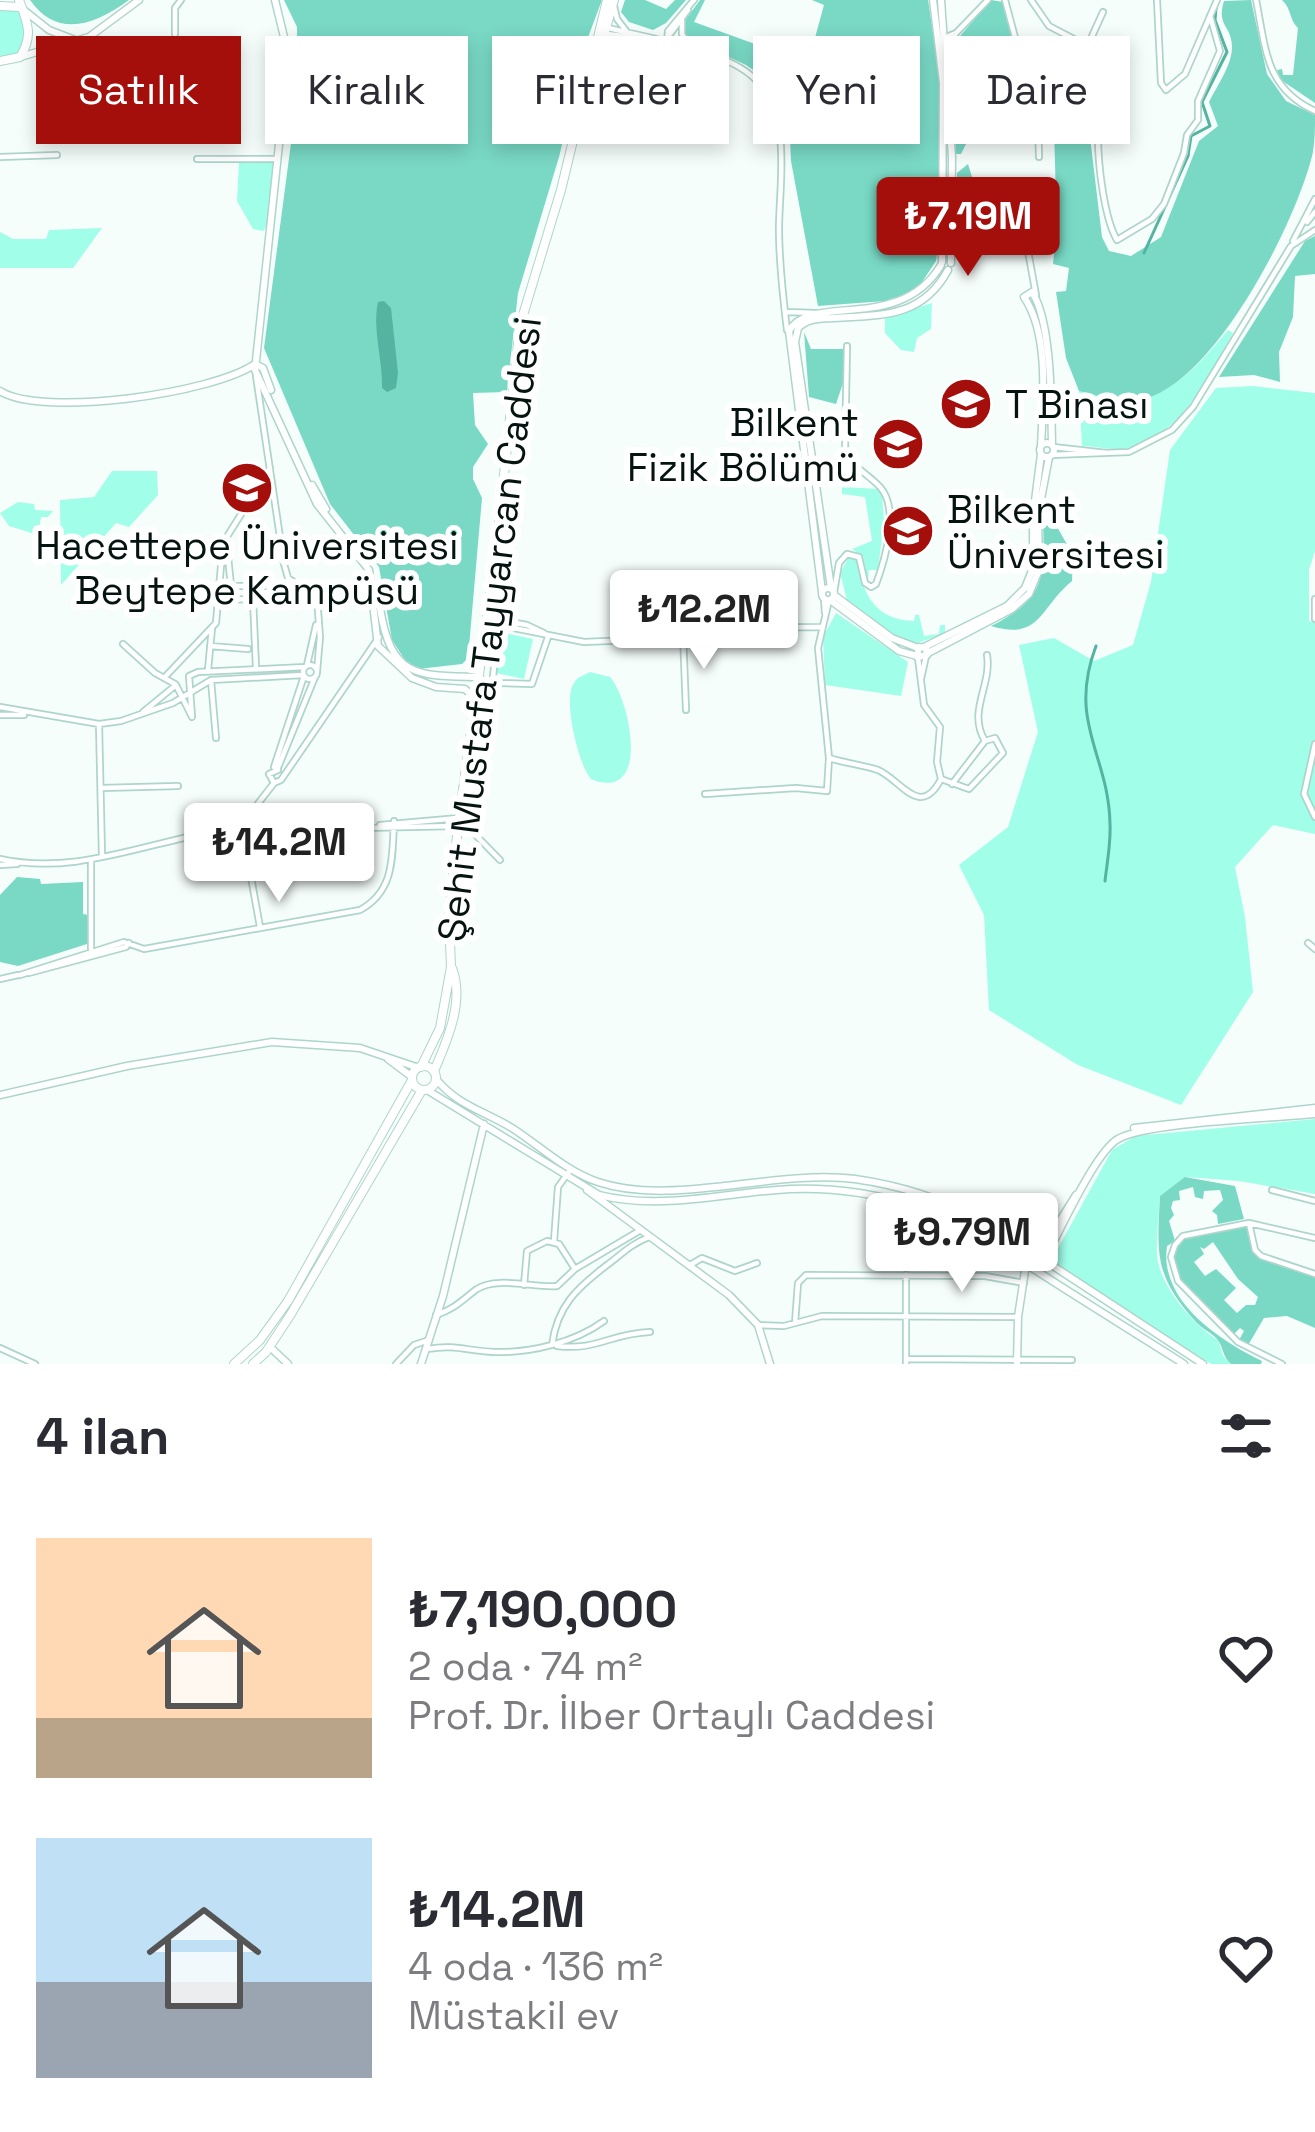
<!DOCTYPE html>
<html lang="tr">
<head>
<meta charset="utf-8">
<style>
	:root { --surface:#fff; --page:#f2f2f3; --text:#2b2b33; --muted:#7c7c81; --accent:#a40e0b }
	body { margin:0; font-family:"Space Grotesk",sans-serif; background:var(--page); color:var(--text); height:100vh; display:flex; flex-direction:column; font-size:45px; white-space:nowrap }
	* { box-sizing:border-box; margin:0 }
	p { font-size:39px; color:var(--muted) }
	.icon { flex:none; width:66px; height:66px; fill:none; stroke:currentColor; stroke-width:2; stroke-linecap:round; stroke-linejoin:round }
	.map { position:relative; height:1364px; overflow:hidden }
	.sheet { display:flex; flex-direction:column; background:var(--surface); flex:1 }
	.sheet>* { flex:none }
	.guide { position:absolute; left:36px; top:36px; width:1245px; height:108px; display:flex; gap:24px }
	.price { position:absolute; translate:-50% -102px; padding:0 27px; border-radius:12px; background:#fff; color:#222; font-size:39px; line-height:78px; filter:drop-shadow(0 3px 6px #0008) }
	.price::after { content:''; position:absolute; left:50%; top:72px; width:36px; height:27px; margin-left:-18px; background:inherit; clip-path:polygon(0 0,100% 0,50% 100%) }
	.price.active { background:var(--accent); color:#fff }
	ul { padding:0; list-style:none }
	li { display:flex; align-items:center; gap:36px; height:300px; padding:0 36px }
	li span { display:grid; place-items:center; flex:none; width:336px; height:240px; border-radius:0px; color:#555 }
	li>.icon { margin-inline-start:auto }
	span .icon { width:144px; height:144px; fill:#fffc; stroke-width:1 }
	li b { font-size:51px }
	h2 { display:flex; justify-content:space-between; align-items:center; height:144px; padding:0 36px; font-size:51px }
	.chip { padding:0 42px; border-radius:0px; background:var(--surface); box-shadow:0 6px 18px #0003; font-size:42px; line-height:108px }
	.chip.active { background:var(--accent); color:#fff }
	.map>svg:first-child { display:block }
	.green { fill:#a0fee9 }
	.forest { fill:#79d9c5; fill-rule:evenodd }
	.water { fill:#53b4a1 }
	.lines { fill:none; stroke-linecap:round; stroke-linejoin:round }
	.stream { stroke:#53b4a1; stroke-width:3 }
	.minor-casing { stroke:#aed5cb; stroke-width:8 }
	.tertiary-casing { stroke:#aed5cb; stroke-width:9 }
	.secondary-casing { stroke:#aed5cb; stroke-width:10 }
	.minor { stroke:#fff; stroke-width:4.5 }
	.tertiary { stroke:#fff; stroke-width:6 }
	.secondary { stroke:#fff; stroke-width:8 }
	.labels { text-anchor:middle; stroke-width:12; stroke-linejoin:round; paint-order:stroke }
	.poi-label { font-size:39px; fill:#061411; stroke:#fff; text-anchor:start }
	.street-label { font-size:39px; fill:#061411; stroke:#fff }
</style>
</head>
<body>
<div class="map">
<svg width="1315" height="1364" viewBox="0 0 1315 1364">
	<rect width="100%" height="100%" fill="#f6fefc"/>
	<path class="green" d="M0 9 18 10C28 24 27 41 16 55L0 57Z
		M83 62 87 107 56 110 52 65Z
		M273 162 267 226 263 231 253 229 237 201 239 163Z
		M102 228 73 268H0V232L13 239H46L49 230Z
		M932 303 931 329 917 338 914 352 901 350 885 333V318Z
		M1228 330 1233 333C1207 377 1183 436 1127 448 1110 451 1097 446 1082 446L1079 391C1156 409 1180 388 1228 330Z
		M1253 386 1315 393V551L1309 570V621L1315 623V834L1273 825 1235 867 1245 917 1253 992 1181 1105 1078 1065 989 1010 984 915 959 865 1008 827 1038 732 1019 645 1054 638 1094 661 1133 645 1151 582 1170 450 1216 388Z
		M112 471H157L158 495 129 527 116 523 61 585 60 500 94 497Z
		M842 487 879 489 882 495 884 520 878 570H869L868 580 863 556 852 549 872 541 865 497 842 494Z
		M18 502 34 504 35 510 53 511 48 517H41L38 535 9 526 0 513Z
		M849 557 858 560C862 595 876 620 914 621L915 615H919L924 636 939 634 940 625H945V634L917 643 893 635 847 600 840 573Z
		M836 613 908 662 901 696 825 685 823 637Z
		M505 633 533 639 524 679 496 673Z
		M590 672 610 677C630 699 652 804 591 779 579 766 562 699 574 683 578 676 583 676 590 672Z
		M1315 1119V1194L1239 1181 1186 1177 1160 1196C1159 1216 1156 1236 1157 1255 1159 1285 1193 1325 1218 1340L1223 1356 1231 1364H1211L1051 1261 1112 1150 1136 1136Z"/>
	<path class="forest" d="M30 0H129C96 24 58 40 30 0Z
		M284 0H602L587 40 559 157 518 293 507 392 473 393 475 425 488 444 473 467V479L482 498 468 658 462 664 418 669 405 660 392 640 379 567 330 504 264 348 296 105 297 27Z
		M625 0H645L666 9 675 0H686L666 23 653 30 629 22 621 12Z
		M700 0H705L694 22 808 63 824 5 812 0H928L939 71 941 227 936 261 920 285 906 294 885 301 818 306 791 161 789 117 781 99 766 79 746 65 686 37V19Z
		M991 0 1003 2 1011 33 1013 72 954 43Z
		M1251 0 1267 74 1286 101 1315 115C1315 127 1315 140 1313 152 1297 221 1221 369 1153 396 1131 405 1101 397 1079 391L1066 358 1056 292 1066 291 1069 268 1053 264C1058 217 1055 174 1054 127H1078L1079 136 1090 137 1102 237 1109 251 1131 256 1161 237 1199 141 1218 126 1209 102C1217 86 1232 65 1232 47 1232 26 1216 26 1224 1Z
		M1282 0H1315V103L1281 80 1277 70 1282 69 1283 75H1293L1298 28C1289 20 1292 9 1282 0Z
		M957 58C988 57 1016 81 1027 107L1016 102 1009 113 998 107 1002 100 989 91 969 121 975 126 961 154H956L953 62Z
		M968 164 976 190 999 210 993 222 968 228 960 243 957 173Z
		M1315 236V274L1295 276 1293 317 1279 352 1280 382 1254 375 1219 377 1305 241Z
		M804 332 811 349H844L843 383 836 404 809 397Z
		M1043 521 1056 525 1073 555 1072 581C1039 608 1041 641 991 626 1045 599 1045 578 1043 521Z
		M17 877 40 879 41 884 83 882V914L89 915 90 943 18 966 0 962V895Z
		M1185 1177 1235 1186 1244 1219 1218 1224 1217 1215 1212 1211 1223 1200 1220 1190 1204 1191 1203 1199 1195 1197 1193 1187 1179 1191 1180 1200 1173 1201 1171 1208 1174 1215 1169 1221 1175 1241 1167 1246C1159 1301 1219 1340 1262 1361L1261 1364H1231C1222 1356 1224 1348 1217 1339 1212 1333 1201 1328 1195 1321 1154 1275 1157 1254 1160 1196Z
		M1249 1223C1258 1266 1276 1263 1315 1276V1328L1287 1316 1264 1318 1247 1347 1238 1342 1244 1331 1240 1328 1232 1336 1186 1284 1178 1281C1150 1229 1216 1230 1249 1223ZM1213 1242 1238 1279 1258 1297 1255 1305H1246L1237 1313 1224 1300 1236 1288 1216 1269 1205 1276 1194 1262 1204 1254 1200 1247 1204 1249Z"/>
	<path class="water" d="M384 301 391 308 398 373 396 388 387 392 382 388C383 361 372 329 378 302Z"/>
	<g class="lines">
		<path class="stream" d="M1144 253 1188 156 1191 136 1210 126 1202 102 1227 52 1215 20 1216 8
			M1096 646C1067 723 1109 755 1110 824 1111 843 1107 863 1105 881"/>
		<g class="minor-casing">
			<path id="minor" d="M1005 0 1016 41V81
				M1031 0 1049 26 1097 51C1106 80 1099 108 1098 137 1098 164 1104 218 1117 240L1152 219 1164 204 1184 153 1187 135 1198 120V101L1220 51 1210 16
				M1157 0 1161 83 1166 90 1185 74 1217 0
				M1256 0C1266 49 1265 88 1315 111
				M614 6 617 19 627 32
				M682 20V34L690 48
				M609 28C647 38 727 50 755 79 793 117 779 182 779 229 779 263 783 297 787 330
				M956 33 947 46C1008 71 1039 82 1039 157
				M175 34V8L181 0
				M607 34 654 40
				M670 34 688 10
				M946 37 956 33 988 0
				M667 42 668 31 694 0
				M1088 45 1103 12
				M0 157 57 155
				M197 159H275
				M1307 222 1315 212
				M1293 241 1315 199
				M1028 251 1036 295
				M786 312 816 313
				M256 376 284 564 288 578 317 598 320 637 317 671
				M1053 447 1107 453
				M1051 455 1129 452 1172 430 1193 407 1291 246 1315 230
				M223 543 227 547 231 586H294
				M834 592 839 563 847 554 859 557 865 583 871 587 876 584C885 560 900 509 880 487 867 473 854 469 845 451L847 346
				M491 596 508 621
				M824 598 825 613
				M1315 599V619
				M220 600 253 599 256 668
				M488 618 527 625 544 633
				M488 623 584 642 655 639 725 628 821 627
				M683 634 686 710
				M123 644 155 673 175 684
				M210 646 248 649
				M307 665 316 625
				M303 672a7 7 0 1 1 14 0a7 7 0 1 1-14 0Z
				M494 667 493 677 498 683 532 684 548 637
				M208 670 212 628
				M164 678 216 623 223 543 270 468
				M921 679 926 656
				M211 680 216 738
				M0 707 99 724 121 721 173 703 211 680 303 675
				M143 712 176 685 192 717 189 676 198 672 305 667
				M0 715H24
				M99 724 102 856
				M985 741C967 711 992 686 987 655
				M1315 744 1304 794 1315 817
				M829 758C845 763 863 765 878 770 900 779 920 820 941 779L937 762 940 727 924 705 918 658
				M274 767 304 676
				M277 770 315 677
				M941 779 969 789 1003 753 995 738 985 741 952 784
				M274 783 269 774 278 770
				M101 788 178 786
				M705 794 796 788 827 791 829 758 818 648 829 600
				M246 819 274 783 281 780 379 637
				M380 825 459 818 500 860
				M220 831 458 826
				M243 833 260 927
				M0 859C68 874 130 849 197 835 232 827 243 817 279 828
				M0 865 17 864
				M1308 943 1315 949
				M91 949V861
				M29 973 126 947 129 943
				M20 975 124 942 144 949 360 910C395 891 392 857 394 821
				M0 979 18 975
				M1272 1190 1315 1201
				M1249 1223 1255 1250 1261 1256 1315 1274
				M554 1241 558 1187 571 1169
				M690 1265 702 1258 735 1271 757 1263
				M524 1285 527 1251 547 1241 559 1244 575 1269
				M436 1315C455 1309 462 1300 477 1289 497 1276 534 1288 557 1286L575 1269 639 1231
				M795 1323 798 1283 806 1275 985 1276 1024 1283
				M758 1325 784 1326 822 1316 1018 1317
				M552 1345C557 1306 577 1288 607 1265 622 1254 631 1244 649 1237
				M557 1346C597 1351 612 1333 650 1332
				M0 1348 35 1364
				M427 1349C457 1344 466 1351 494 1352 530 1353 574 1343 604 1321
				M906 1359 1072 1360
				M396 1364 414 1345 429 1340
				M906 1364V1275
				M1282 1364 1238 1342 1178 1281 1171 1257 1175 1245 1183 1236 1249 1223 1315 1238"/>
		</g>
		<g class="tertiary-casing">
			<path id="tertiary" d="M275 0 284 37 285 88 255 370 317 504 369 570 378 646 412 678 436 687 465 689 476 700
				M933 0 943 83 942 262
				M941 0 952 157 951 263
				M25 11 49 30 75 40
				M20 57 89 37 139 0
				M255 364 263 368 271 390
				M0 391C43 418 214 393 255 364
				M1040 450a7 7 0 1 1 14 0a7 7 0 1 1-14 0Z
				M1041 446C1043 402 1050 335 1024 297L1032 292C1052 322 1051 406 1052 444
				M312 485 326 509
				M822 594a6 6 0 1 1 12 0a6 6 0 1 1-12 0Z
				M831 588 795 342 798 328C808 318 819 319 833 318 882 315 922 318 948 270
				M822 592 789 331C811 292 900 334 941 265
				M834 595 892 638 918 648
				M830 600 899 651 917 656
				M380 608C391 678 417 676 480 677
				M919 647 926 648 927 655 917 657Z
				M924 647 1007 606 1025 588 1033 568V516L1041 454
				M928 653 1012 609 1029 594 1039 570 1038 515 1049 457
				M388 1059 412 1077
				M436 1079C457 1105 484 1111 512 1128 540 1146 567 1172 598 1182 672 1207 774 1169 855 1179 897 1185 940 1198 978 1218 1000 1229 1019 1245 1041 1256L1043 1264 1038 1270
				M427 1090 599 1195C670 1213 745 1186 817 1189 903 1192 959 1221 1029 1266 1080 1299 1132 1331 1184 1364
				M0 1095 127 1066 272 1042 360 1048 419 1068
				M1134 1128 1315 1108
				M587 1190 729 1295 758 1325 770 1364
				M270 1347 288 1364
				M421 1364 443 1296 484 1124
				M1017 1364 1018 1317 1027 1257 1051 1235 1076 1195
				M1203 1364 1044 1260C1060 1231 1092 1159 1115 1141 1139 1122 1277 1118 1315 1114"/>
		</g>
		<g class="secondary-casing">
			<path id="secondary" d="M0 6 20 7
				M0 61 20 57C34 36 27 21 19 0
				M594 70 614 0
				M412 1078a12 12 0 1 1 24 0a12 12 0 1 1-24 0Z
				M421 1067 440 1028 451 967 449 917 458 826 495 559 520 325 561 190 607 0
				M434 1071C447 1041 465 1001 452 968
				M234 1364 260 1340 288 1301 412 1080
				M253 1364 266 1352 291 1314 422 1090"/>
		</g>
		<use href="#minor" class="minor"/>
		<use href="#tertiary" class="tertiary"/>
		<use href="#secondary" class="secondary"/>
	</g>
	<defs>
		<g id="university-disc" transform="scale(2.7)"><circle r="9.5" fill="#a40e0b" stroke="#fff"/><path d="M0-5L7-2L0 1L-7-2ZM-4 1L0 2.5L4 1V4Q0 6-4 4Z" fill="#fff"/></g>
	</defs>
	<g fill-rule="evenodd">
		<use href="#university-disc" x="966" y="404"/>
		<use href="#university-disc" x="898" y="444"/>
		<use href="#university-disc" x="247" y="488"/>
		<use href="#university-disc" x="908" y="531"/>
	</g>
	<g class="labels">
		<g class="poi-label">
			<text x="1005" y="418">T Binası</text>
			<text x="859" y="436" text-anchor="end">Bilkent<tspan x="859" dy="45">Fizik Bölümü</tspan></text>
			<text x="947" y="523">Bilkent<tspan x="947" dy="45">Üniversitesi</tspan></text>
			<text x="247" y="559" text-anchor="middle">Hacettepe Üniversitesi<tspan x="247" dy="45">Beytepe Kampüsü</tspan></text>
		</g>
		<g class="street-label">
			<text transform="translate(489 629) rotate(-83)" y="14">Şehit Mustafa Tayyarcan Caddesi</text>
		</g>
	</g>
</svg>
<b class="price active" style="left:968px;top:279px">₺7.19M</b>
<b class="price" style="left:704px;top:672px">₺12.2M</b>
<b class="price" style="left:279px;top:905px">₺14.2M</b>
<b class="price" style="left:962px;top:1295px">₺9.79M</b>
<div class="guide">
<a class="chip active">Satılık</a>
<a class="chip">Kiralık</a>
<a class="chip">Filtreler</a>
<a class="chip">Yeni</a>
<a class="chip">Daire</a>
</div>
</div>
<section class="sheet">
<h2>4 ilan<svg class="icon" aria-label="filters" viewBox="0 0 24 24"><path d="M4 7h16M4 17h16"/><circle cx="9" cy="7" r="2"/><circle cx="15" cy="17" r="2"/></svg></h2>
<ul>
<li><span style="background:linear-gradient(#ffd9b3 75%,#b9a48a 0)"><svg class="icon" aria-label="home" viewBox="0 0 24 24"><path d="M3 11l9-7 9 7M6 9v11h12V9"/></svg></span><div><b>₺7,190,000</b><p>2 oda · 74 m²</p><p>Prof. Dr. İlber Ortaylı Caddesi</p></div><svg class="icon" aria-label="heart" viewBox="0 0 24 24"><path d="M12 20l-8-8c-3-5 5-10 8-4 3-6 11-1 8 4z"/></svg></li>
<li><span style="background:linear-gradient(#bfe0f5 60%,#9aa5b1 0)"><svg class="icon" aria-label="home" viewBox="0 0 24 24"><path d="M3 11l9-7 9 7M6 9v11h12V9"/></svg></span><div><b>₺14.2M</b><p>4 oda · 136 m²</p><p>Müstakil ev</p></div><svg class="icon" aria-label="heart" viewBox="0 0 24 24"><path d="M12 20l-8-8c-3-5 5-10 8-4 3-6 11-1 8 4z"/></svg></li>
</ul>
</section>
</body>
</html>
